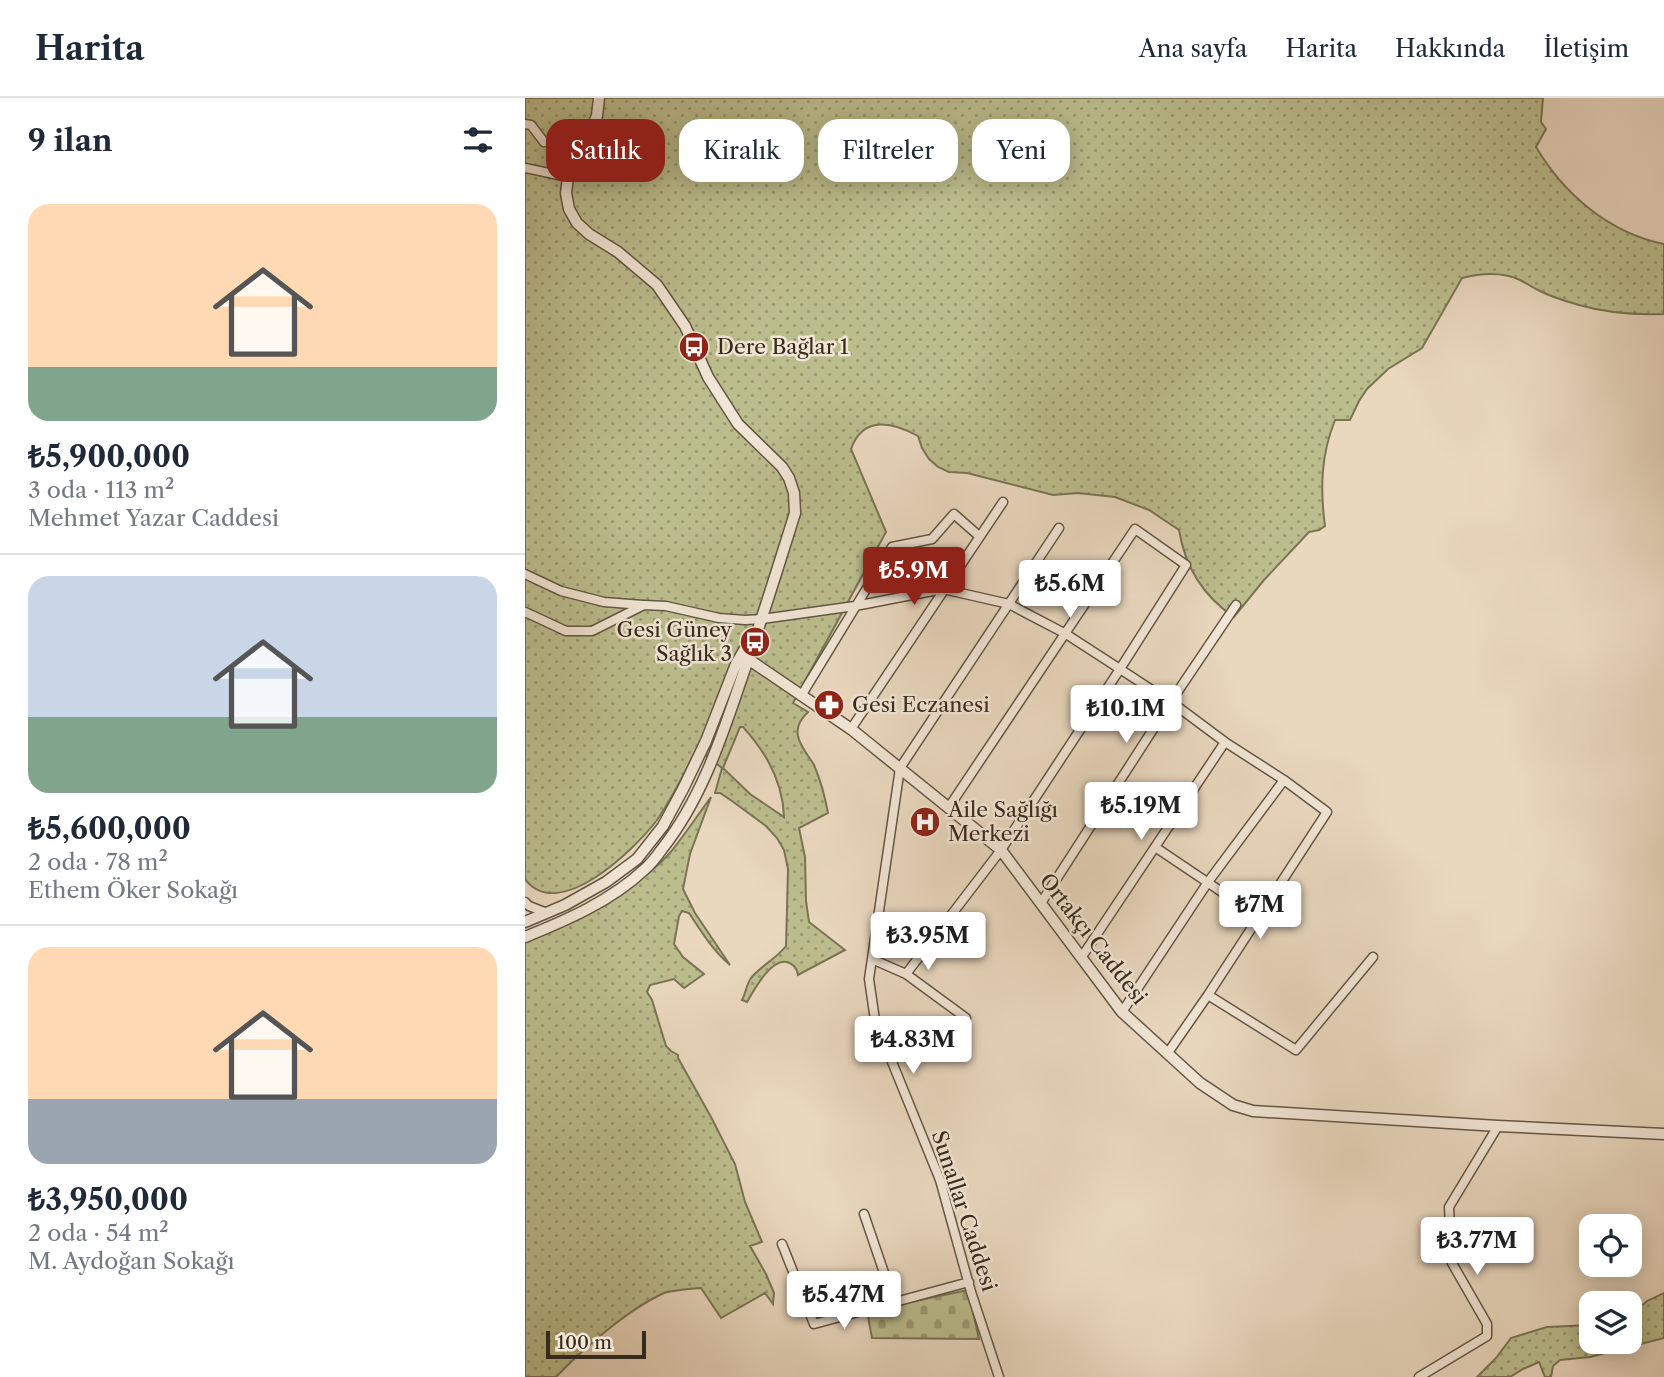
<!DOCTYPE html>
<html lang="tr">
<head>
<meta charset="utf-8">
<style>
	:root { --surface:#fff; --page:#f2f2f3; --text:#1f2937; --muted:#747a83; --line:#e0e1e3; --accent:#8f2418 }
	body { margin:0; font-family:"Libre Caslon Text",serif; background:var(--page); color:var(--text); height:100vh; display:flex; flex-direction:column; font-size:26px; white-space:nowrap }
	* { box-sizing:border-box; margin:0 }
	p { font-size:23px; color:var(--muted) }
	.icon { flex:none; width:38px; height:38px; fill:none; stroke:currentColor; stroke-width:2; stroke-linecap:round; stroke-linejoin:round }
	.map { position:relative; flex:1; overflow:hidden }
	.sheet { display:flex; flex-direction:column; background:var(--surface); width:525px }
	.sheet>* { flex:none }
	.hud { position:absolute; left:21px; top:21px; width:665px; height:63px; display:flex; gap:14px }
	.controls { position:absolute; left:1054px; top:1116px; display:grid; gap:14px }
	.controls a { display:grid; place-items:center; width:63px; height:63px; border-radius:14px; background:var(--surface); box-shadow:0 4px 18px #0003; font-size:35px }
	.scale { position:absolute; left:21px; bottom:18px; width:100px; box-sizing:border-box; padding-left:7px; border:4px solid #382b1b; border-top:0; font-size:19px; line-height:24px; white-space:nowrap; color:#382b1b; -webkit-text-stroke:5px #f1e5d5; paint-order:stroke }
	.price { position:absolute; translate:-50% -60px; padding:0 16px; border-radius:7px; background:#fff; color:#222; font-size:23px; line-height:46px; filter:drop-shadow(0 2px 4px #0008) }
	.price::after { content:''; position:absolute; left:50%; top:42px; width:21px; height:16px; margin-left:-10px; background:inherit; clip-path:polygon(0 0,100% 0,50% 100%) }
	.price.on { background:var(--accent); color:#fff }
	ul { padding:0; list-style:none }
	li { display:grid; align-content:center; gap:14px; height:371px; padding:0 28px }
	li+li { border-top:2px solid var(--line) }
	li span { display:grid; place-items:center; height:217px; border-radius:21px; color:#555 }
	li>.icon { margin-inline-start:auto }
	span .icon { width:126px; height:126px; fill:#fffc; stroke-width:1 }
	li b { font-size:30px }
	h2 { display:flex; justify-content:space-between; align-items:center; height:84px; padding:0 28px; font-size:30px }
	.pill { padding:0 24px; border-radius:21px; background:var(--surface); box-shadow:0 4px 18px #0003; font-size:24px; line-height:63px }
	.pill.on { background:var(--accent); color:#fff }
	header { display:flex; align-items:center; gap:42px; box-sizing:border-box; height:98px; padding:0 35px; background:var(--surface); border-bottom:2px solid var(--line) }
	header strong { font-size:33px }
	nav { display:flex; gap:38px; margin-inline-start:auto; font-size:24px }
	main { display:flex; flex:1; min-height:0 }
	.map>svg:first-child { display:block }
	.grass { fill:url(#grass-dots); stroke:#7a7454; stroke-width:2; fill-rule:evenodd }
	.cemetery { fill:url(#cemetery-stones); stroke:#7a7454; stroke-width:2 }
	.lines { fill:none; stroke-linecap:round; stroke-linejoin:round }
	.minor-casing { stroke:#645644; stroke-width:11 }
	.tertiary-casing { stroke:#645644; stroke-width:13 }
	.minor { stroke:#f1e5d5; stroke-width:8 }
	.tertiary { stroke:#f1e5d5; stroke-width:10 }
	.labels { text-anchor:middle; stroke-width:5; stroke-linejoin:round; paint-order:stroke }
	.poi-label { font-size:21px; fill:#382b1b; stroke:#f1e5d5; text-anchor:start }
	.street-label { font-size:21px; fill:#382b1b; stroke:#f1e5d5 }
</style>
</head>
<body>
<header>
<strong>Harita</strong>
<nav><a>Ana sayfa</a><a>Harita</a><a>Hakkında</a><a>İletişim</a></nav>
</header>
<main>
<section class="sheet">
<h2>9 ilan<svg class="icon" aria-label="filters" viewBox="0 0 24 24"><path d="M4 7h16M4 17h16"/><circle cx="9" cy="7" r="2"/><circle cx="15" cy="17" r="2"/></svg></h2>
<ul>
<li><span style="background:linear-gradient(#ffd9b3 75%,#7fa58c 0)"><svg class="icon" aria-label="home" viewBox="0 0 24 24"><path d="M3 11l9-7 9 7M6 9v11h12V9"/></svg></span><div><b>₺5,900,000</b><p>3 oda · 113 m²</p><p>Mehmet Yazar Caddesi</p></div></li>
<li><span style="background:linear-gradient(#c9d6e8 65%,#7fa58c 0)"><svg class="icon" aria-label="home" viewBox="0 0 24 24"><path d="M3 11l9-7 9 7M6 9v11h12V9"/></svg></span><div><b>₺5,600,000</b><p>2 oda · 78 m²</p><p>Ethem Öker Sokağı</p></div></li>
<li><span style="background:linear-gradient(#ffd9b3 70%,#9aa5b1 0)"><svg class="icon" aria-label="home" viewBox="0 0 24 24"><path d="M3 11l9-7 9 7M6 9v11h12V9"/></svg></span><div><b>₺3,950,000</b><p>2 oda · 54 m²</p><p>M. Aydoğan Sokağı</p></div></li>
</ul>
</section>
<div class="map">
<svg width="1139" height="1279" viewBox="0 0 1139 1279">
	<defs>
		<pattern id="grass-dots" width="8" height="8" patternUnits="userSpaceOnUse" patternTransform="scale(1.75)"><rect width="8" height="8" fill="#bcbd8d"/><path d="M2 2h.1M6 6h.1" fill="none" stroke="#9a9a72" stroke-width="1.8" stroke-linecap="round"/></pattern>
		<pattern id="cemetery-stones" width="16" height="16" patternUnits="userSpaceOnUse" patternTransform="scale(1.75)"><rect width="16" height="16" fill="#bcbd8d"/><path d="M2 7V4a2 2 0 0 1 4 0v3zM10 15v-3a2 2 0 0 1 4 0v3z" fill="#9a9a72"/></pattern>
	</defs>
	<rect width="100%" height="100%" fill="#e9d7be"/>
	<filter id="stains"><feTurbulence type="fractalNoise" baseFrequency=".00286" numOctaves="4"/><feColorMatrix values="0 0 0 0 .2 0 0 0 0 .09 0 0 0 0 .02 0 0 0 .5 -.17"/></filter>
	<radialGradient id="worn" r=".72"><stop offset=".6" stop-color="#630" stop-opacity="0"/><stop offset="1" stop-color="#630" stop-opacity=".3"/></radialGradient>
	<path class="grass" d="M0 0H1018L1016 24 1021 31 1011 49C1039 96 1084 135 1139 146V216C1110 217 1082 215 1054 207 1040 203 1026 199 1013 192 1007 189 1001 185 995 182 976 173 956 175 937 180L897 250 863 271 842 291 834 303 825 322H810C796 357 795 390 800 428L794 432 784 434 739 482 709 519C678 498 660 469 654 432L624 412 590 399 553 395 528 397 442 375 424 374 413 369 404 361 397 350 393 338C368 324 338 317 326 351L361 434 268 605 283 614C276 621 271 628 273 638 275 649 284 658 289 667 296 683 300 699 303 715L274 730 280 759 281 803 284 824 320 852 273 877C272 870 269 866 262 864 246 860 229 892 222 904L217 902C221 895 221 887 226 880 236 868 252 860 261 848L263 771 259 752 252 740 241 728 207 703 195 695H190L197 670 172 651C159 675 148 699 132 722 110 751 34 826 0 781ZM215 629H218C241 654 258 685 259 719L225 696 198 670Z
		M186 699 165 756 158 791 170 815 205 867C188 853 176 833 164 815L157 813 154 818 149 846 158 859 179 876 159 890 149 881 125 887 122 894 127 902 141 948 146 953 153 957V960L186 1019 210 1066 220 1104 237 1144 225 1148 241 1176 249 1195 248 1206 240 1195 196 1220 176 1190C170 1190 144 1193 139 1195 102 1212 59 1250 31 1279H0V840C48 826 81 811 120 778 128 771 137 764 144 756 159 738 172 718 186 699Z
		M1139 1195V1240L1065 1259 1035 1262 1028 1268 1026 1279H1020L1014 1264 998 1271 985 1279H952L971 1260 986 1240 1022 1229 1066 1227V1244H1104V1219L1122 1203Z"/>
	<path class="cemetery" d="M443 1192 454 1241 347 1240 342 1213Z"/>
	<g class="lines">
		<g class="minor-casing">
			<path id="minor" d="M0 26 6 27 19 44
				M0 70 43 79
				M0 476 36 493 79 504 118 507
				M0 514 41 533H67L119 507 141 508 194 520 220 522 237 521 330 508 418 491 484 506 541 536 595 571 653 609 700 644 759 682 802 714 683 897 642 956
				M276 598 367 449 407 441 429 416 454 438
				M326 631 478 404
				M630 749 734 819
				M0 804 4 808 22 815
				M516 805 645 605 711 507
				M556 860 700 644
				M347 861 381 876 441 920
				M381 876 476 752 595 571 661 467 610 431 424 709
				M683 897 771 952 848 859
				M597 914 683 784 759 682
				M339 1116 369 1204
				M257 1146 289 1226 444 1184
				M474 1279 446 1194 415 1082 350 922 344 881 375 670 534 430
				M894 1279 962 1238V1226L927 1165 924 1109 973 1028"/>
		</g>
		<g class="tertiary-casing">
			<path id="tertiary" d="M223 561 326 631 476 752 597 914 675 985 708 1007 728 1013 973 1028 1139 1036
				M0 824 40 807 81 784 112 761 138 728 158 691 181 643 211 566 226 540
				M0 839C42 822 86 803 120 771 127 765 132 758 137 751 175 703 195 644 214 588 234 530 252 473 270 415L269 395 264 380 257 369 213 326 183 279 160 228 132 187 93 154 64 136 52 125 44 111 41 95 43 79 72 18 74 0"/>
		</g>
		<use href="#minor" class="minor"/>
		<use href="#tertiary" class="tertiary"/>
	</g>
	<defs>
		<g id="bus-disc" transform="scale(1.575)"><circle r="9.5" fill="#8f2418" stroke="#f1e5d5"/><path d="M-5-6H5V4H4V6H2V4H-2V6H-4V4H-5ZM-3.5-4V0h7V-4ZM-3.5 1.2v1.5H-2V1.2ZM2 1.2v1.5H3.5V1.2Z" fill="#fff"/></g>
		<g id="pharmacy-disc" transform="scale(1.575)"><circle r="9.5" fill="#8f2418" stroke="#f1e5d5"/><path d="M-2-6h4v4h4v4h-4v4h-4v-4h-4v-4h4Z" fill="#fff"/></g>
		<g id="hospital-disc" transform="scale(1.575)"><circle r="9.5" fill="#8f2418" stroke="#f1e5d5"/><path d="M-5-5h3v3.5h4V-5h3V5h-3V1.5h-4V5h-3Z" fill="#fff"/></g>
	</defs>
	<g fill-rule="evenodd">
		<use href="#bus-disc" x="169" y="249"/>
		<use href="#bus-disc" x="230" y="544"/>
		<use href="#pharmacy-disc" x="304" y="607"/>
		<use href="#hospital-disc" x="400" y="724"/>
	</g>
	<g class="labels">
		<g class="poi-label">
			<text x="192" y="256">Dere Bağlar 1</text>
			<text x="207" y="539" text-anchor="end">Gesi Güney<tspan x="207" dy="24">Sağlık 3</tspan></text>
			<text x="327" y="614">Gesi Eczanesi</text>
			<text x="423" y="719">Aile Sağlığı<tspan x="423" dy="24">Merkezi</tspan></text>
		</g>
		<g class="street-label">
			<text transform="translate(568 841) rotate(52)" y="7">Ortakçı Caddesi</text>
			<text transform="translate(439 1113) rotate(72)" y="7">Sunallar Caddesi</text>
		</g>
	</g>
	<rect width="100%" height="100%" filter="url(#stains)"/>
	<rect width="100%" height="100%" fill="url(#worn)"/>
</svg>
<div class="controls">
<a><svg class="icon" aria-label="locate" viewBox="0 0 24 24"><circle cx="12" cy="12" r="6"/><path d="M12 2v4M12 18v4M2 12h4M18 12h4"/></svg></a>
<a><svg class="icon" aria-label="layers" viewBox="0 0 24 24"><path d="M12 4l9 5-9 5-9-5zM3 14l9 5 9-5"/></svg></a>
</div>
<div class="scale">100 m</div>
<b class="price on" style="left:389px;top:509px">₺5.9M</b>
<b class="price" style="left:545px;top:522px">₺5.6M</b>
<b class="price" style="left:601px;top:647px">₺10.1M</b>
<b class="price" style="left:616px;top:744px">₺5.19M</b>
<b class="price" style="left:735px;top:843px">₺7M</b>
<b class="price" style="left:403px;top:874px">₺3.95M</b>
<b class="price" style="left:388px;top:978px">₺4.83M</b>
<b class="price" style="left:952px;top:1179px">₺3.77M</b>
<b class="price" style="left:319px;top:1233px">₺5.47M</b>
<div class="hud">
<a class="pill on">Satılık</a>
<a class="pill">Kiralık</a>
<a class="pill">Filtreler</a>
<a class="pill">Yeni</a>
</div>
</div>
</main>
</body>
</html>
